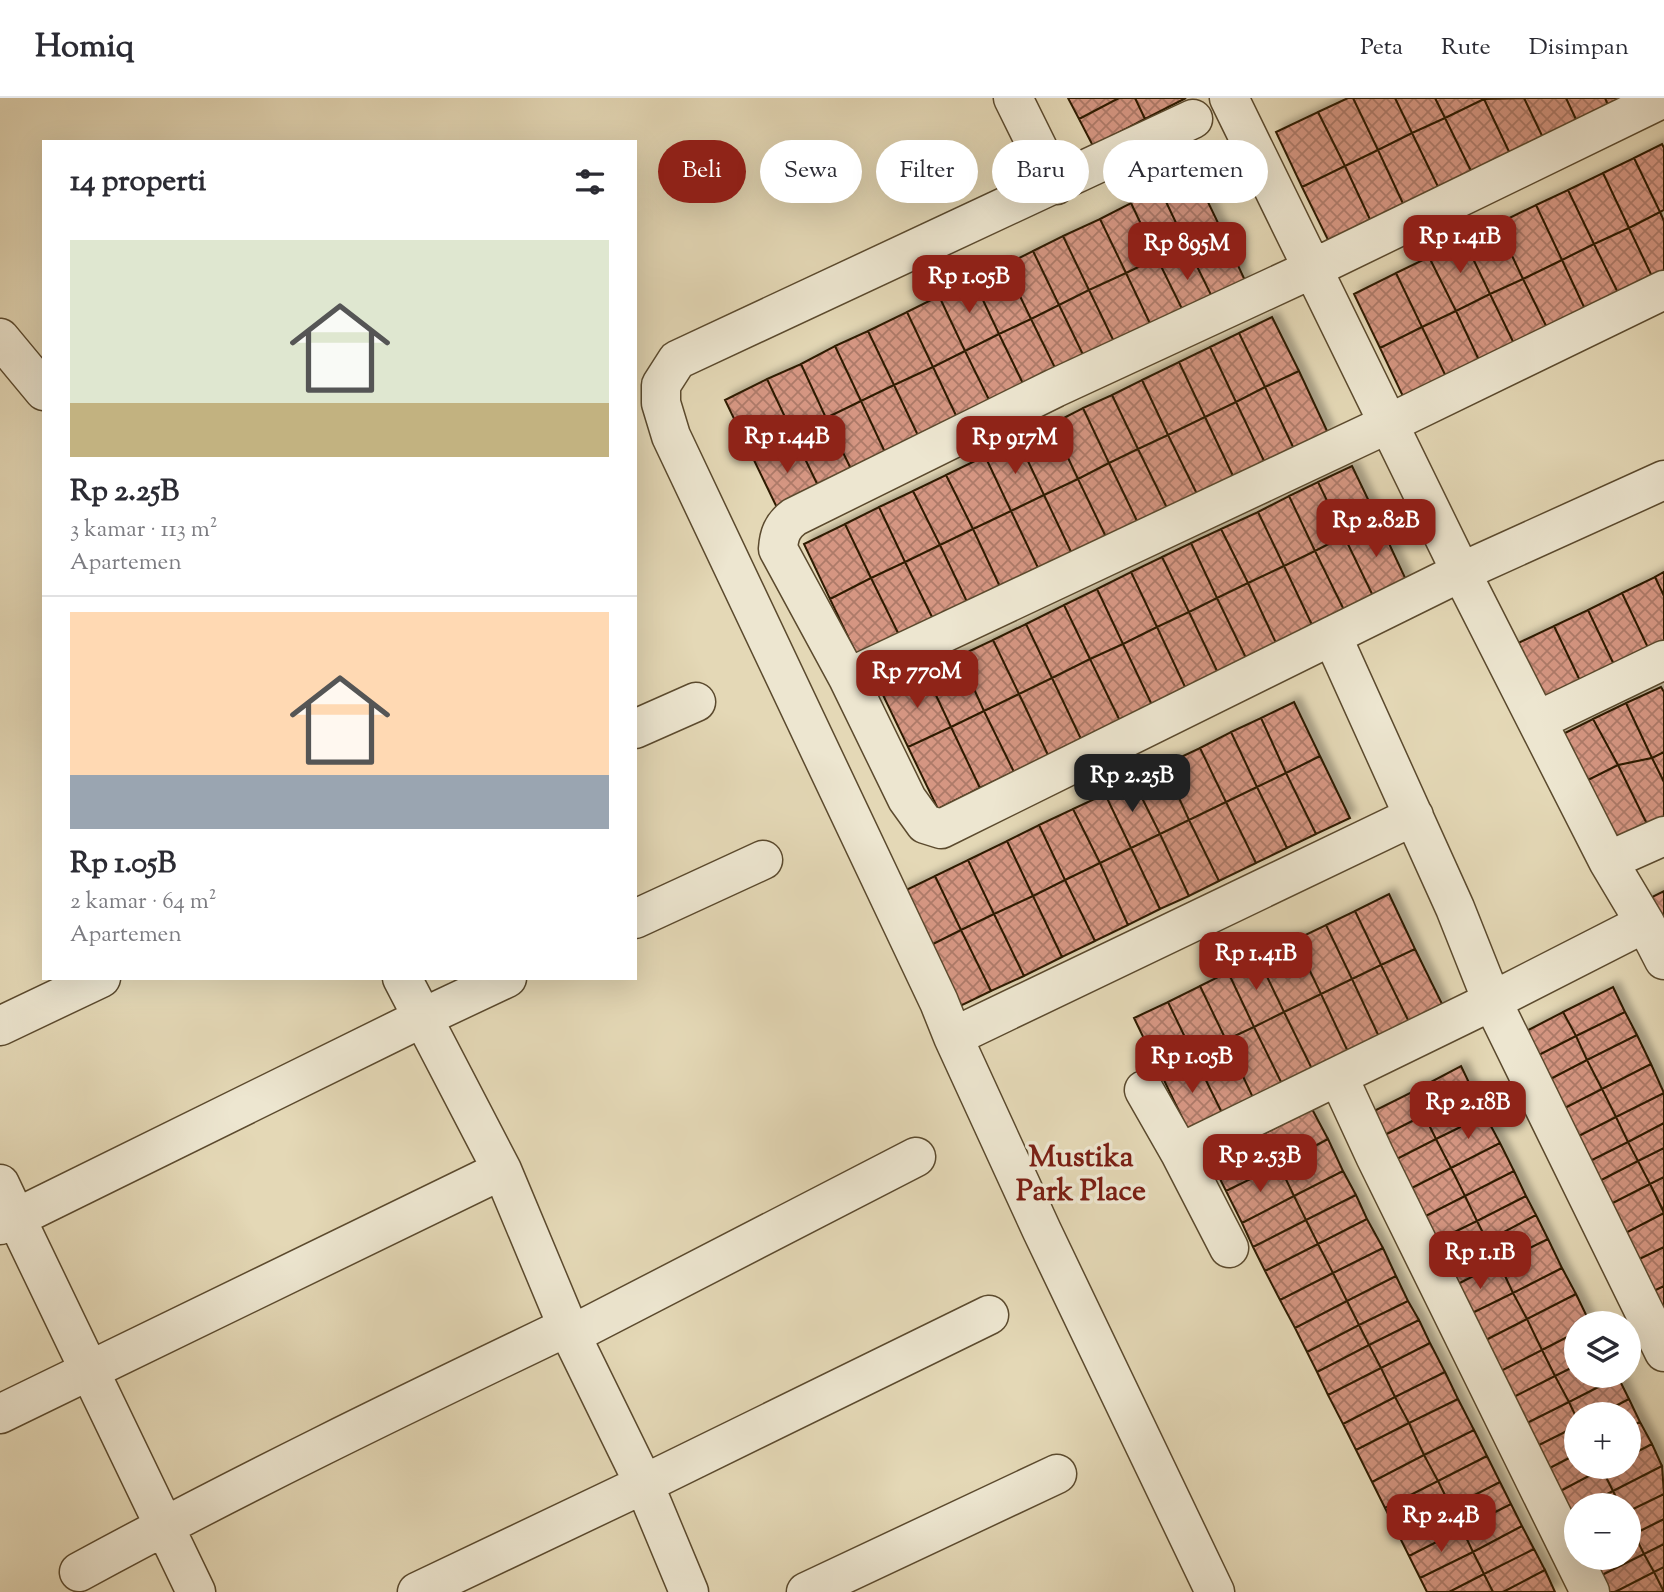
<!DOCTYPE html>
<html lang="id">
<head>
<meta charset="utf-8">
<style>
	:root { --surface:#fff; --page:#f2f2f3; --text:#2b2b33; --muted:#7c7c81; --line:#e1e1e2; --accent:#8f2418 }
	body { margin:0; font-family:"Sorts Mill Goudy",serif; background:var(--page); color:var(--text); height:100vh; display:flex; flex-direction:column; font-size:26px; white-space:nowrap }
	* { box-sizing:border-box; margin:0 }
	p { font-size:23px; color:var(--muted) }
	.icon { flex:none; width:38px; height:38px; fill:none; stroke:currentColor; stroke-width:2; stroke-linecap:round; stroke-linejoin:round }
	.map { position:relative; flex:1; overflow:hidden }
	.drawer { position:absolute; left:42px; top:42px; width:595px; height:840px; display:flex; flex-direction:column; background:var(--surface); border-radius:0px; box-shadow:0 7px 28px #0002 }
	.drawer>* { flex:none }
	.hud { position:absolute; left:658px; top:42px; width:665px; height:63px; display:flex; gap:14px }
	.fabs { position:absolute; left:1564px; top:1213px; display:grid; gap:14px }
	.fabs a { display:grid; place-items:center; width:77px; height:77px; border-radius:50%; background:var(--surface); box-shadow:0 7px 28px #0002; font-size:35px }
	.price { position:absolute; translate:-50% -60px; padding:0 16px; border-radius:14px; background:var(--accent); color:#fff; font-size:23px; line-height:46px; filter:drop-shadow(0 2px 4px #0008) }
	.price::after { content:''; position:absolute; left:50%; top:42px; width:21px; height:16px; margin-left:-10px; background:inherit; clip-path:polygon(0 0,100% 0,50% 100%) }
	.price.on { background:#222; color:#fff }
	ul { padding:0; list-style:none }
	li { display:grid; align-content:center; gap:14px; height:371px; padding:0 28px }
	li+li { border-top:2px solid var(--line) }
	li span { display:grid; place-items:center; height:217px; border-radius:0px; color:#555 }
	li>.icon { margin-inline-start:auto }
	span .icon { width:126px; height:126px; fill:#fffc; stroke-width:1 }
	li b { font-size:30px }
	h2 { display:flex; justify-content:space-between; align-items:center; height:84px; padding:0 28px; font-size:30px }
	.pill { padding:0 24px; border-radius:32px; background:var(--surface); box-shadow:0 7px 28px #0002; font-size:24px; line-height:63px }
	.pill.on { background:var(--accent); color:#fff }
	header { display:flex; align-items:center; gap:42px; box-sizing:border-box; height:98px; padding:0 35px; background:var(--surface); border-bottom:2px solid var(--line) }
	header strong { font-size:33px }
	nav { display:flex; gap:38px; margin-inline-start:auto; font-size:24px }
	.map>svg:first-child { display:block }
	.building { fill:url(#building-cross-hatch); stroke:#2d1a01; stroke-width:2; filter:url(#shadow) }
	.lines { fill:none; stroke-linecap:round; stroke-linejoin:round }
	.minor-casing { stroke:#5b4a2e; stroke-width:41 }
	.minor { stroke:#ede6d0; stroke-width:38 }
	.labels { text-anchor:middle; stroke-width:7; stroke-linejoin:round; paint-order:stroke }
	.quarter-label { font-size:30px; font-weight:bold; fill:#7a1f14; stroke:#ede6d0 }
</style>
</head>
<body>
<header>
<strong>Homiq</strong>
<nav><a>Peta</a><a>Rute</a><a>Disimpan</a></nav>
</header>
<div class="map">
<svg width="1664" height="1494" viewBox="0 0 1664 1494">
	<defs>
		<pattern id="building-cross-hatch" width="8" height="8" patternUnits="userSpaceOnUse" patternTransform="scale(1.75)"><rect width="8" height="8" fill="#d59682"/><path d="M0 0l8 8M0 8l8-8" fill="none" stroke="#ad7a68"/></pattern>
		<filter id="shadow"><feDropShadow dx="6" dy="-6" stdDeviation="3.5" flood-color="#0004"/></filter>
	</defs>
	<rect width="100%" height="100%" fill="#e4d8b6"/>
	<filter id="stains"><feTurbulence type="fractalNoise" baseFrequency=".00286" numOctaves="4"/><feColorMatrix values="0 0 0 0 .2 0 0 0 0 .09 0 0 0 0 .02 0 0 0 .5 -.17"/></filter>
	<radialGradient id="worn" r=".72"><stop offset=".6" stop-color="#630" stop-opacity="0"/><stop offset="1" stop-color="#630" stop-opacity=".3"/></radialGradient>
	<path class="building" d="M1068 0H1119L1079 21Z
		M1119 0H1135L1145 21 1093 48 1079 21Z
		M1135 0H1186L1145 21Z
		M1348 0H1353L1378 52 1345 68 1318 14Z
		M1353 0H1395L1412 35 1378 52Z
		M1395 0H1435L1445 20 1412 35Z
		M1435 0H1483L1484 1 1445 20Z
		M1524 0H1566L1580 30 1546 46Z
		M1524 0 1546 46 1513 62 1484 1Z
		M1566 0H1605L1611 14 1580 30Z
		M1605 0H1640L1611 14Z
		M1484 1 1513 62 1475 81 1445 20Z
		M1318 14 1345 68 1302 89 1276 34Z
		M1445 20 1475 81 1442 97 1412 35Z
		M1412 35 1442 97 1407 114 1378 52Z
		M1662 46 1664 50V112L1660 114 1634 60Z
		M1378 52 1407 114 1374 130 1345 68Z
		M1634 60 1660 114 1629 130 1603 75Z
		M1345 68 1374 130 1332 150 1302 89Z
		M1194 75 1220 129 1186 146 1160 91Z
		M1603 75 1629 130 1594 146 1568 92Z
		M1160 91 1186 146 1157 160 1131 105Z
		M1568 92 1594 146 1562 162 1536 107Z
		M1131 105 1157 160 1126 175 1100 121Z
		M1536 107 1562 162 1523 181 1497 126Z
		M1660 114 1664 123V188L1658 191 1629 130Z
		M1100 121 1126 175 1089 192 1063 138Z
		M1497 126 1523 181 1490 196 1464 142Z
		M1220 129 1249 191 1216 207 1186 146Z
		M1629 130 1658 191 1624 207 1594 146Z
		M1063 138 1089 192 1059 207 1033 153Z
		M1464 142 1490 196 1456 213 1429 159Z
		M1186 146 1216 207 1187 221 1157 160Z
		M1594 146 1624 207 1591 224 1562 162Z
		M1033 153 1059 207 1031 221 1005 167Z
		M1429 159 1456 213 1422 229 1396 175Z
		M1157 160 1187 221 1155 236 1126 175Z
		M1562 162 1591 224 1553 242 1523 181Z
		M1005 167 1031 221 999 236 973 181Z
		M1126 175 1155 236 1119 254 1089 192Z
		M1396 175 1422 229 1380 250 1354 196Z
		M973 181 999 236 965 253 939 198Z
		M1523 181 1553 242 1520 258 1490 196Z
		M1089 192 1119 254 1089 269 1059 207Z
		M1490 196 1520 258 1485 275 1456 213Z
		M939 198 965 253 933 269 907 214Z
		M1059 207 1089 269 1061 282 1031 221Z
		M1456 213 1485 275 1452 291 1422 229Z
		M907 214 933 269 894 287 868 233Z
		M1272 219 1299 273 1265 289 1239 235Z
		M1031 221 1061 282 1029 298 999 236Z
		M1422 229 1452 291 1409 311 1380 250Z
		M868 233 894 287 861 303 835 248Z
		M1239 235 1265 289 1236 304 1210 249Z
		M999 236 1029 298 995 314 965 253Z
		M835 248 861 303 826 320 801 266Z
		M1210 249 1236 304 1205 319 1179 264Z
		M965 253 995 314 962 330 933 269Z
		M1179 264 1205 319 1168 337 1142 282Z
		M801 266 826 320 793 336 767 281Z
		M933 269 962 330 923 348 894 287Z
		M1299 273 1328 335 1294 351 1265 289Z
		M767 281 793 336 751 356 725 302Z
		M1142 282 1168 337 1138 351 1112 297Z
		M894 287 923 348 890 365 861 303Z
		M1265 289 1294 351 1265 365 1236 304Z
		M1112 297 1138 351 1109 365 1083 310Z
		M861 303 890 365 856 381 826 320Z
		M1236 304 1265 365 1234 380 1205 319Z
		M1083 310 1109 365 1078 381 1052 326Z
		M1205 319 1234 380 1198 398 1168 337Z
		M826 320 856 381 823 398 793 336Z
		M1052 326 1078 381 1044 397 1018 342Z
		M793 336 823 398 781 418 751 356Z
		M1168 337 1198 398 1168 412 1138 351Z
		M1018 342 1044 397 1011 413 985 358Z
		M1138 351 1168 412 1139 427 1109 365Z
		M985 358 1011 413 973 431 946 377Z
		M1109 365 1139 427 1107 441 1078 381Z
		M1352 368 1378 422 1344 438 1318 384Z
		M946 377 973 431 940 447 913 393Z
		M1078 381 1107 441 1073 458 1044 397Z
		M1318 384 1344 438 1315 453 1289 398Z
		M913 393 940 447 905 464 879 409Z
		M1044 397 1073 458 1040 474 1011 413Z
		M1289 398 1315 453 1284 468 1258 414Z
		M879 409 905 464 871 480 845 426Z
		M1011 413 1040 474 1002 493 973 431Z
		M1258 414 1284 468 1248 485 1221 431Z
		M1378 422 1407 484 1374 500 1344 438Z
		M845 426 871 480 830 501 804 446Z
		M973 431 1002 493 969 508 940 447Z
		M1221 431 1248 485 1217 500 1191 445Z
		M1344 438 1374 500 1345 514 1315 453Z
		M1191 445 1217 500 1189 514 1162 459Z
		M940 447 969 508 935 525 905 464Z
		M1315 453 1345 514 1313 529 1284 468Z
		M1162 459 1189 514 1157 529 1131 474Z
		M905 464 935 525 901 541 871 480Z
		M1284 468 1313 529 1277 547 1248 485Z
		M1131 474 1157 529 1123 546 1097 491Z
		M1664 474V498L1655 479Z
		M1655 479 1664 498V550L1651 556 1622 495Z
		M871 480 901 541 859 562 830 501Z
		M1248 485 1277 547 1247 562 1217 500Z
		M1097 491 1123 546 1090 561 1064 507Z
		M1622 495 1651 556 1617 573 1588 512Z
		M1217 500 1247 562 1218 575 1189 514Z
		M1064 507 1090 561 1052 580 1026 526Z
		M1588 512 1617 573 1583 589 1554 528Z
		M1189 514 1218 575 1186 591 1157 529Z
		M1026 526 1052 580 1019 596 993 542Z
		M1554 528 1583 589 1541 609 1512 548Z
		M1157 529 1186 591 1152 607 1123 546Z
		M993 542 1019 596 984 613 959 558Z
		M1123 546 1152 607 1120 623 1090 561Z
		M959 558 984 613 951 629 925 574Z
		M1090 561 1120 623 1081 641 1052 580Z
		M925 574 951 629 908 649 882 595Z
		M1052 580 1081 641 1048 657 1019 596Z
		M1661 589 1664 594V654L1652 660 1626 605Z
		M1019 596 1048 657 1014 674 984 613Z
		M1294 604 1320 658 1286 675 1261 620Z
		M1626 605 1652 660 1618 667 1593 621Z
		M984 613 1014 674 980 690 951 629Z
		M1261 620 1286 675 1257 689 1231 634Z
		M1593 621 1618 667 1576 688 1551 642Z
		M951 629 980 690 938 711 908 649Z
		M1231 634 1257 689 1226 704 1200 650Z
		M1200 650 1226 704 1189 722 1164 667Z
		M1664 654V684L1652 660Z
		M1320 658 1350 720 1316 736 1286 675Z
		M1652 660 1664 684V725L1648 728 1618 667Z
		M1164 667 1189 722 1160 736 1133 682Z
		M1618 667 1648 728 1606 749 1576 688Z
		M1286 675 1316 736 1287 750 1257 689Z
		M1133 682 1160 736 1131 750 1105 696Z
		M1257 689 1287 750 1256 765 1226 704Z
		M1105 696 1131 750 1100 765 1073 711Z
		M1226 704 1256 765 1219 783 1189 722Z
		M1073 711 1100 765 1065 782 1039 727Z
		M1189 722 1219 783 1189 798 1160 736Z
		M1039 727 1065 782 1033 798 1007 743Z
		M1160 736 1189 798 1160 811 1131 750Z
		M1007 743 1033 798 994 816 968 762Z
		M1131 750 1160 811 1128 827 1100 765Z
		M968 762 994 816 961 832 935 778Z
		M1100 765 1128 827 1095 843 1065 782Z
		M935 778 961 832 927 849 900 795Z
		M1065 782 1095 843 1062 859 1033 798Z
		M1664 793V831L1640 805Z
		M1389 796 1415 851 1381 867 1355 813Z
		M1033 798 1062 859 1024 878 994 816Z
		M1355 813 1381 867 1352 881 1326 827Z
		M994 816 1024 878 991 893 961 832Z
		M1326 827 1352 881 1321 896 1295 842Z
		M961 832 991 893 956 910 927 849Z
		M1295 842 1321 896 1284 914 1258 860Z
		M1415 851 1445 912 1411 928 1381 867Z
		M1258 860 1284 914 1254 929 1228 874Z
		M1381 867 1411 928 1381 943 1352 881Z
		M1228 874 1254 929 1226 942 1200 888Z
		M1352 881 1381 943 1350 958 1321 896Z
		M1200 888 1226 942 1194 958 1168 904Z
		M1613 889 1625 914 1576 938 1563 914Z
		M1321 896 1350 958 1314 975 1284 914Z
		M1168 904 1194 958 1160 974 1134 920Z
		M1284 914 1314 975 1284 990 1254 929Z
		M1563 914 1576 938 1523 965 1511 941Z
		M1625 914 1637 937 1587 962 1576 938Z
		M1254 929 1284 990 1255 1004 1226 942Z
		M1637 937 1651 966 1602 991 1587 962Z
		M1576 938 1587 962 1535 989 1523 965Z
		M1226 942 1255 1004 1224 1019 1194 958Z
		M1194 958 1224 1019 1190 1036 1160 974Z
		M1587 962 1602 991 1549 1018 1535 989Z
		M1651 966 1664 995 1616 1019 1602 991Z
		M1461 968 1473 993 1424 1017 1412 994Z
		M1602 991 1616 1019 1563 1046 1549 1018Z
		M1473 993 1485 1017 1436 1041 1424 1017Z
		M1412 994 1424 1017 1371 1044 1360 1020Z
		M1664 995V1025L1628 1044 1616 1019Z
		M1312 1011 1328 1041 1279 1067 1263 1036Z
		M1424 1017 1436 1041 1383 1068 1371 1044Z
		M1485 1017 1500 1045 1451 1070 1436 1041Z
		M1616 1019 1628 1044 1576 1070 1563 1046Z
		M1664 1025V1050L1638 1063 1628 1044Z
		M1263 1036 1279 1067 1226 1093 1211 1063Z
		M1328 1041 1343 1073 1294 1098 1279 1067Z
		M1436 1041 1451 1070 1398 1097 1383 1068Z
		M1628 1044 1638 1063 1586 1090 1576 1070Z
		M1500 1045 1514 1073 1465 1098 1451 1070Z
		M1664 1050V1079L1650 1086 1638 1063Z
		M1638 1063 1650 1086 1597 1113 1586 1090Z
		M1279 1067 1294 1098 1242 1125 1226 1093Z
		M1451 1070 1465 1098 1412 1125 1398 1097Z
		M1343 1073 1356 1097 1306 1122 1294 1098Z
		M1514 1073 1526 1098 1477 1123 1465 1098Z
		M1664 1079V1114L1650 1086Z
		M1650 1086 1664 1115 1612 1142 1597 1113Z
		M1356 1097 1367 1121 1318 1146 1306 1122Z
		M1294 1098 1306 1122 1253 1149 1242 1125Z
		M1465 1098 1477 1123 1424 1149 1412 1125Z
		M1526 1098 1536 1117 1487 1143 1477 1123Z
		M1664 1115V1149L1625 1168 1612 1142Z
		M1536 1117 1548 1141 1499 1165 1487 1143Z
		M1367 1121 1383 1150 1333 1175 1318 1146Z
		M1306 1122 1318 1146 1265 1173 1253 1149Z
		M1477 1123 1487 1143 1434 1169 1424 1149Z
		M1548 1141 1562 1170 1513 1195 1499 1165Z
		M1487 1143 1499 1165 1446 1192 1434 1169Z
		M1318 1146 1333 1175 1280 1202 1265 1173Z
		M1664 1149V1188L1641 1199 1625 1168Z
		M1383 1150 1396 1178 1347 1203 1333 1175Z
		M1499 1165 1513 1195 1460 1221 1446 1192Z
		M1562 1170 1576 1196 1527 1221 1513 1195Z
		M1333 1175 1347 1203 1295 1230 1280 1202Z
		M1396 1178 1408 1203 1359 1227 1347 1203Z
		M1664 1188V1221L1641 1199Z
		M1513 1195 1527 1221 1474 1248 1460 1221Z
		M1576 1196 1590 1225H1577V1234L1542 1252 1527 1221Z
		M1347 1203 1359 1227 1307 1254 1295 1230Z
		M1408 1203 1419 1222 1369 1247 1359 1227Z
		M1527 1221 1542 1252 1489 1279 1474 1248Z
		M1419 1222 1430 1245 1381 1270 1369 1247Z
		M1359 1227 1369 1247 1317 1274 1307 1254Z
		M1577 1234V1267L1555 1278 1542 1252Z
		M1430 1245 1445 1274 1395 1299 1381 1270Z
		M1369 1247 1381 1270 1328 1297 1317 1274Z
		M1542 1252 1555 1278 1502 1305 1489 1279Z
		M1577 1267V1278H1617L1618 1279 1569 1304 1555 1278Z
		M1381 1270 1395 1299 1343 1326 1328 1297Z
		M1445 1274 1458 1301 1409 1325 1395 1299Z
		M1555 1278 1569 1304 1515 1331 1502 1305Z
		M1618 1279 1629 1301 1600 1316H1577V1321L1569 1304Z
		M1395 1299 1409 1325 1356 1352 1343 1326Z
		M1458 1301 1474 1332 1424 1357 1409 1325Z
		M1629 1301 1640 1324 1629 1329V1316H1600Z
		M1569 1304 1577 1321V1328L1527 1353 1515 1331Z
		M1640 1324 1652 1346 1629 1358V1329Z
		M1409 1325 1424 1357 1372 1384 1356 1352Z
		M1577 1328V1356L1538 1376 1527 1353Z
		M1474 1332 1487 1358 1438 1383 1424 1357Z
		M1652 1346 1662 1368 1613 1393 1602 1371 1608 1368H1629V1358Z
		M1577 1356V1368H1601L1602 1371 1549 1399 1538 1376Z
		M1424 1357 1438 1383 1385 1410 1372 1384Z
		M1487 1358 1500 1384 1451 1409 1438 1383Z
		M1662 1368 1664 1396 1629 1413V1407H1620L1613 1393Z
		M1602 1371 1613 1393 1586 1407H1577V1412L1560 1420 1549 1399Z
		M1438 1383 1451 1409 1398 1436 1385 1410Z
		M1500 1384 1511 1406 1462 1431 1451 1409Z
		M1613 1393 1620 1407H1586Z
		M1664 1396V1421L1634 1436 1629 1426V1413Z
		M1511 1406 1522 1428 1473 1454 1462 1431Z
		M1451 1409 1462 1431 1409 1458 1398 1436Z
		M1664 1421V1446L1644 1456 1634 1436Z
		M1522 1428 1534 1451 1484 1476 1473 1454Z
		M1462 1431 1473 1454 1420 1480 1409 1458Z
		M1634 1436 1644 1456 1592 1482 1588 1460H1629V1438Z
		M1664 1446V1469L1654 1474 1644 1456Z
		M1534 1451 1545 1472 1503 1494H1493L1484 1476Z
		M1473 1454 1484 1476 1449 1494H1427L1420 1480Z
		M1644 1456 1654 1474 1615 1494H1597L1592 1482Z
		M1664 1469V1494L1654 1474Z
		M1545 1472 1555 1494H1503Z
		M1654 1474 1664 1494H1615Z
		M1484 1476 1493 1494H1449Z"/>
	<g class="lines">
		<g class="minor-casing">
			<path id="minor" d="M1013 0 1056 87
				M1229 0 1461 474 1608 763 1645 825 1664 862
				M1664 0 1312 171 1055 290 794 419C782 428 779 437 778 451L848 580 907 701 925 726 941 731 1461 474 1664 382
				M1193 21 677 262 661 287V305L671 338 939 904 953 939 1042 1133 1215 1494
				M0 240 44 293
				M1332 538 1455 810 1492 903 1664 1254
				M848 580 1390 325 1664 192
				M1537 623 1664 562
				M635 631 696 604
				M1608 763 1664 738
				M635 821 763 762
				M402 880 502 1072 571 1237
				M0 928 101 880
				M953 939 1414 718
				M1338 978 1375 1058 1590 1494
				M1144 992 1180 1055 1492 903 1645 825
				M1180 1055 1229 1150
				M0 1086 16 1120 0 1127
				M0 1316 502 1072
				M79 1474C239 1387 402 1308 567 1229
				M196 1494 16 1120 422 920 507 880
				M417 1494 644 1386 989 1217
				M689 1494 644 1386 571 1237 916 1059
				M806 1494 1057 1376"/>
		</g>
		<use href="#minor" class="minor"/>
	</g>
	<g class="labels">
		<g class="quarter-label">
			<text x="1081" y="1068">Mustika<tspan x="1081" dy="34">Park Place</tspan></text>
		</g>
	</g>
	<rect width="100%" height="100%" filter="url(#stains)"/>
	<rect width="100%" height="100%" fill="url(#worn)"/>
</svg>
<div class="fabs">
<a><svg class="icon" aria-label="layers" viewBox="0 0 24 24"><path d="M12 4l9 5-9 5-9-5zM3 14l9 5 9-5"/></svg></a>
<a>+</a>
<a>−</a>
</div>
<b class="price" style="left:1460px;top:177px">Rp 1.41B</b>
<b class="price" style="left:1187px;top:184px">Rp 895M</b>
<b class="price" style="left:969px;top:217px">Rp 1.05B</b>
<b class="price" style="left:787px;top:377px">Rp 1.44B</b>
<b class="price" style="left:1015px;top:378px">Rp 917M</b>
<b class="price" style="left:1376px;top:461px">Rp 2.82B</b>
<b class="price" style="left:917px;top:612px">Rp 770M</b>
<b class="price on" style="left:1132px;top:716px">Rp 2.25B</b>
<b class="price" style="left:1256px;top:894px">Rp 1.41B</b>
<b class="price" style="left:1192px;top:997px">Rp 1.05B</b>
<b class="price" style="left:1468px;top:1043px">Rp 2.18B</b>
<b class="price" style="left:1260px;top:1096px">Rp 2.53B</b>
<b class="price" style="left:1480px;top:1193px">Rp 1.1B</b>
<b class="price" style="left:1441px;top:1456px">Rp 2.4B</b>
<div class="hud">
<a class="pill on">Beli</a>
<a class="pill">Sewa</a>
<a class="pill">Filter</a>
<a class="pill">Baru</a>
<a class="pill">Apartemen</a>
</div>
<section class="drawer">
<h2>14 properti<svg class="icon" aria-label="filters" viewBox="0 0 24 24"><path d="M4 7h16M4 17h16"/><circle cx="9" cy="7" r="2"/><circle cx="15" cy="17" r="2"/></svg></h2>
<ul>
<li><span style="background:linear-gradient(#dfe7d0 75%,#c2b280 0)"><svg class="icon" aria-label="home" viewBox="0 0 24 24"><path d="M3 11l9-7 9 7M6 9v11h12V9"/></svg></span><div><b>Rp 2.25B</b><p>3 kamar · 113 m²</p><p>Apartemen</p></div></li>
<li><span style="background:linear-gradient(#ffd9b3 75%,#9aa5b1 0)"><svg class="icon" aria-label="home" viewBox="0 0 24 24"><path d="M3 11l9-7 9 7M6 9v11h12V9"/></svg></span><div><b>Rp 1.05B</b><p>2 kamar · 64 m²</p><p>Apartemen</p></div></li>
</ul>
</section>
</div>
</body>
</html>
